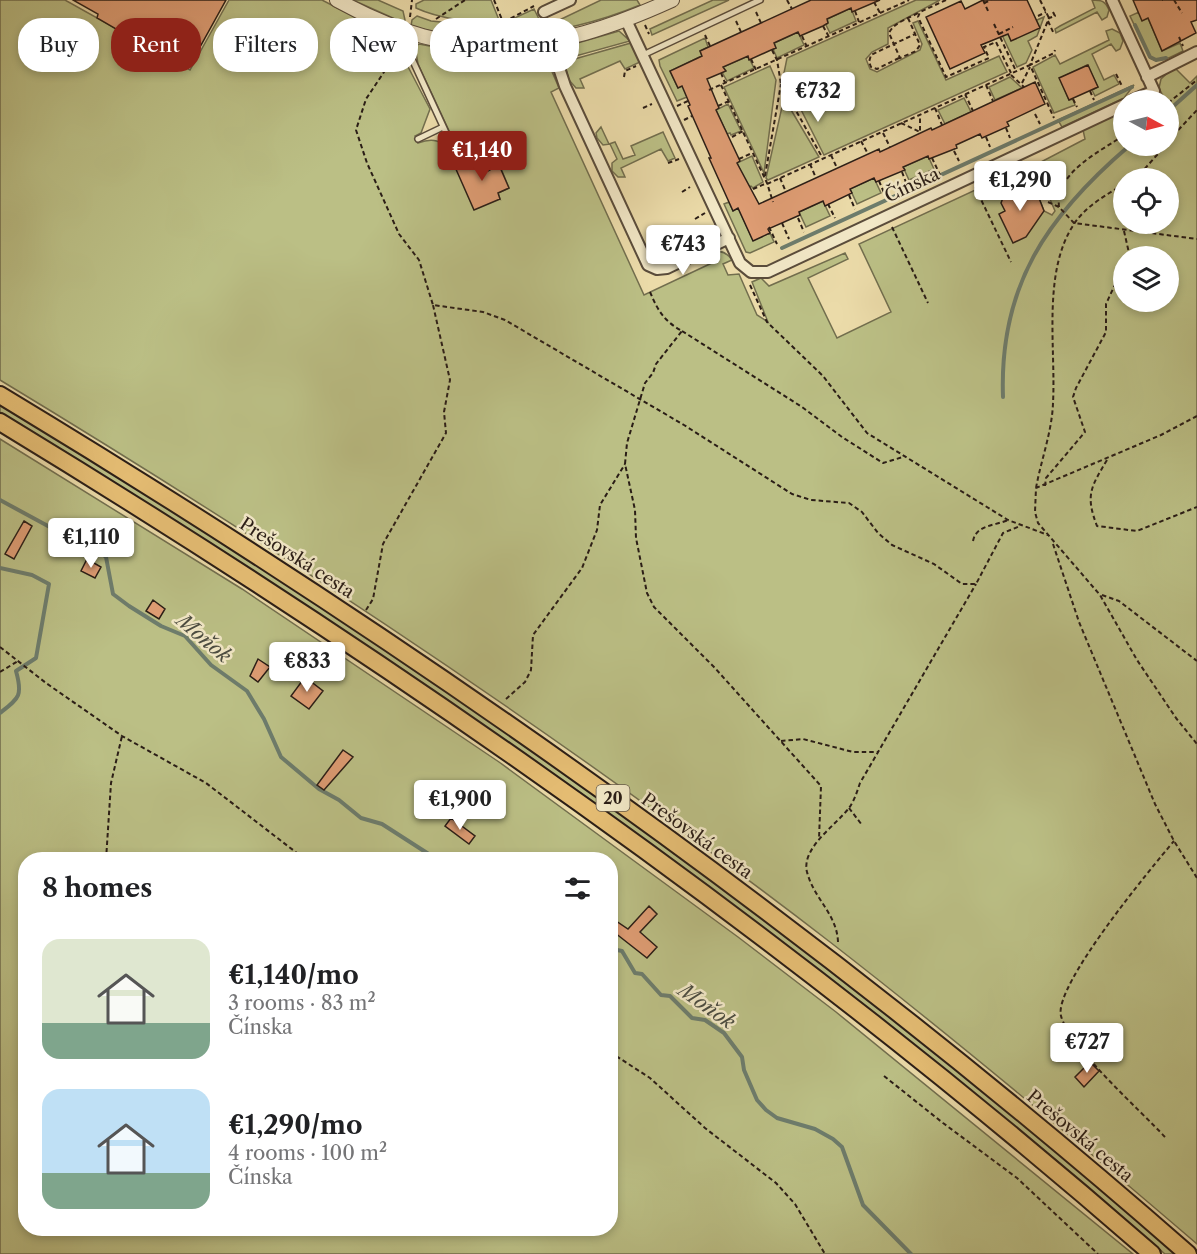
<!DOCTYPE html>
<html lang="en">
<head>
<meta charset="utf-8">
<style>
	:root { --surface:#fff; --page:#f2f2f2; --text:#202124; --muted:#757577; --accent:#8f2418 }
	body { margin:0; font-family:"Libre Caslon Text",serif; background:var(--page); color:var(--text); height:100vh; display:flex; flex-direction:column; font-size:22px; white-space:nowrap }
	* { box-sizing:border-box; margin:0 }
	p { font-size:20px; color:var(--muted) }
	.icon { flex:none; width:33px; height:33px; fill:none; stroke:currentColor; stroke-width:2; stroke-linecap:round; stroke-linejoin:round }
	.map { position:relative; flex:1; overflow:hidden }
	.drawer { position:absolute; left:18px; top:852px; width:600px; height:384px; display:flex; flex-direction:column; background:var(--surface); border-radius:24px; box-shadow:0 3px 9px #0003 }
	.drawer>* { flex:none }
	.banner { position:absolute; left:18px; top:18px; width:600px; height:54px; display:flex; gap:12px }
	.needle { width:39px; rotate:97deg }
	.tools { position:absolute; left:1113px; top:90px; display:grid; gap:12px }
	.tools a { display:grid; place-items:center; width:66px; height:66px; border-radius:50%; background:var(--surface); box-shadow:0 3px 9px #0003; font-size:30px }
	.price { position:absolute; translate:-50% -51px; padding:0 14px; border-radius:6px; background:#fff; color:#222; font-size:20px; line-height:39px; filter:drop-shadow(0 2px 3px #0008) }
	.price::after { content:''; position:absolute; left:50%; top:36px; width:18px; height:14px; margin-left:-9px; background:inherit; clip-path:polygon(0 0,100% 0,50% 100%) }
	.price.on { background:var(--accent); color:#fff }
	ul { padding:0; list-style:none }
	li { display:flex; align-items:center; gap:18px; height:150px; padding:0 24px }
	li span { display:grid; place-items:center; flex:none; width:168px; height:120px; border-radius:18px; color:#555 }
	li>.icon { margin-inline-start:auto }
	span .icon { width:72px; height:72px; fill:#fffc; stroke-width:1 }
	li b { font-size:26px }
	h2 { display:flex; justify-content:space-between; align-items:center; height:72px; padding:0 24px; font-size:26px }
	.chip { padding:0 21px; border-radius:24px; background:var(--surface); box-shadow:0 3px 9px #0003; font-size:21px; line-height:54px }
	.chip.on { background:var(--accent); color:#fff }
	.map>svg:first-child { display:block }
	.green { fill:#bbbf85; stroke:#726e4e; stroke-width:1.5; fill-rule:evenodd }
	.lines { fill:none; stroke-linecap:round; stroke-linejoin:round }
	.stream { stroke:#6d7c6c; stroke-width:4 }
	.building { fill:#df9d74; stroke:#2a1d16; stroke-width:1.5 }
	.service-casing { stroke:#5a4c3b; stroke-width:8 }
	.minor-casing { stroke:#5a4c3b; stroke-width:14 }
	.tertiary-casing { stroke:#5a4c3b; stroke-width:16 }
	.trunk-casing { stroke:#2a1d16; stroke-width:20 }
	.path { stroke:#2a1d16; stroke-width:2; stroke-dasharray:4.5 3; stroke-linecap:butt }
	.service { stroke:#f2e8c7; stroke-width:5 }
	.minor { stroke:#f2e8c7; stroke-width:10 }
	.tertiary { stroke:#f2e8c7; stroke-width:14 }
	.trunk { stroke:#e6be74; stroke-width:16 }
	.labels { text-anchor:middle; stroke-width:5; stroke-linejoin:round; paint-order:stroke }
	.shield { fill:#f2e8c7; stroke:#665a4b; stroke-width:1.5 }
	.shield-label { font-size:16px; font-weight:bold; fill:#2a1d16 }
	.street-label { font-size:18px; fill:#2a1d16; stroke:#f2e8c7 }
	.water-label { font-size:20px; font-style:italic; fill:#4b4c41; stroke:#f2e8c7 }
</style>
</head>
<body>
<div class="map">
<svg width="1197" height="1254" viewBox="0 0 1197 1254">
	<rect width="100%" height="100%" fill="#ebdba9"/>
	<filter id="stains"><feTurbulence type="fractalNoise" baseFrequency=".00333" numOctaves="4"/><feColorMatrix values="0 0 0 0 .2 0 0 0 0 .09 0 0 0 0 .02 0 0 0 .5 -.17"/></filter>
	<radialGradient id="worn" r=".72"><stop offset=".6" stop-color="#630" stop-opacity="0"/><stop offset="1" stop-color="#630" stop-opacity=".3"/></radialGradient>
	<path class="green" d="M0 0H65L190 70 229 0H322L392 36 430 109 421 133 415 136 418 143C448 132 448 157 457 169 465 179 489 191 500 199L498 193 509 188 500 166 488 171 482 156 464 163 418 64 415 47 419 44 467 53H514L515 57 536 56 547 68 550 67 559 88 551 92 644 295 714 262 712 254C720 249 727 253 732 260L723 264 728 275 739 274 757 315 768 322 752 282 761 278 769 286 845 253 848 259 808 278 837 338 891 312 859 244 1014 172 1023 193H1037L1044 211 1052 215 1055 211 1038 171 1039 163 1085 139 1083 130 1123 111 1124 146H1168V100H1159L1164 98 1159 88 1161 79 1174 67 1190 83 1197 76V1244C1077 1141 955 1039 830 942 565 738 286 553 0 380ZM1124 178H1168V224H1124ZM1124 256H1168V302H1124Z
		M353 0H378L403 11 405 20 404 23Z
		M424 0H491L499 20C479 26 435 17 416 8V4Z
		M601 0H637L640 5C597 23 558 31 512 37L508 21 534 9 539 19 544 16 549 25Z
		M713 0H729L652 35 650 29Z
		M916 0H940L888 28V44L872 52 866 59 870 69 877 72 920 50 922 44 913 23 918 21 946 80 999 56 1007 72 824 155 786 80 784 73 787 58Z
		M1092 0C1102 0 1105 1 1109 10L1107 17 1102 20 1097 12 1056 33 1055 29 1060 26 1095 8Z
		M851 8 856 21 830 33 826 25 828 23 827 19Z
		M1139 12 1142 20 1148 18 1162 51 1180 43 1183 51C1172 56 1161 64 1150 58L1130 16Z
		M417 16 431 21 502 28 506 38C473 40 442 35 411 26L412 20Z
		M1044 17 1037 36 1028 41 1032 50 1026 63 1017 67 1002 35Z
		M1112 29 1120 33 1123 41 1120 49 1116 51 1111 44 1092 54 1104 80 1114 75 1119 84 1095 96 1092 90 1098 87 1087 65 1060 78 1069 100 1073 99 1075 105 1054 113 1033 67 1055 55 1060 64 1109 40 1106 31Z
		M619 31 630 41 565 59 568 49 574 44Z
		M798 32 804 45 777 58 773 49 776 48 774 43Z
		M705 38 708 47 700 51 702 56 670 71 678 88 683 85 687 97 677 101 660 66 659 60Z
		M631 43 640 62 625 69 620 61 580 79 584 88H576L569 80 564 62Z
		M748 56 754 68 727 81 722 72 725 71 723 67Z
		M770 66 776 80 764 173 724 87Z
		M1010 77 1022 88 995 100 989 87Z
		M1134 85 1124 98 1062 127 1058 120Z
		M784 98 819 157 768 180 766 178Z
		M964 98 971 112 945 124 938 110Z
		M728 104 741 131 731 135 730 133 727 134 716 110Z
		M601 127 609 144 615 142 623 159 635 155 631 146 663 132 675 158 668 161 661 149 621 168 625 177H618L612 171V163L617 159 610 144 603 145 597 138 596 133Z
		M752 156 763 182 753 188 751 186 748 187 737 163Z
		M928 156 934 169 909 180 903 167Z
		M874 178 881 193 857 204 850 189Z
		M823 201 830 216 806 227 799 212Z
		M729 202 733 211 738 208 753 240 770 233 774 242 750 253 746 252 724 204Z
		M0 404C106 469 212 534 315 602 615 800 905 1017 1175 1254H1165C803 938 410 661 0 412Z
		M0 439 242 589 499 762 738 937 836 1012 1133 1254H0ZM26 860H610V1228H26Z"/>
	<g class="lines">
		<path class="stream" d="M1135 25 1150 57 1156 60 1166 58
			M1168 111 1197 85
			M782 248 1132 87
			M1003 397C999 286 1047 216 1129 146
			M0 500 59 532 90 544 106 557 113 594 129 606 161 626 185 636 211 665 247 691 264 719 281 757 319 789 339 800 361 818 382 824 438 860
			M0 568 32 575 49 584 36 658 16 671C23 696 19 698 0 713
			M610 947 612 949 622 951 635 973 642 974 661 995 670 996 692 1018 705 1020 724 1033 742 1057 744 1070 757 1100 766 1110 777 1118 815 1129 833 1139 842 1147 863 1205 911 1254"/>
	</g>
	<path class="building" d="M73 0H226L190 65 130 32 128 36 97 18 98 14Z
		M811 0H880L852 12 851 8 827 19 828 23 823 26 800 36 798 32 774 43 776 48 771 50 749 60 748 56 723 67 726 71 707 79 719 108 716 110 740 161 737 163 759 204 879 149 880 152 931 128 932 130 1035 82 1045 104 1007 122 1009 126 982 138 980 134 956 145 957 148 929 159 928 156 903 167 905 170 876 182 874 178 850 189 852 193 825 206 823 201 799 212 800 215 768 229 770 233 753 241 738 208 733 211 709 158H711L688 106 690 105 682 86 678 88 670 71 702 56 700 51Z
		M983 0H1027L1040 28 1011 41 1008 34 981 45 985 53 950 69 926 17 961 1 965 9Z
		M1133 0H1197V20L1191 22 1196 33 1162 51 1148 18 1142 21Z
		M1088 65 1098 87 1069 100 1059 78Z
		M482 155 488 171 499 165 509 188 498 193 500 199 474 210 455 167 461 168 465 163Z
		M1018 182 1022 191 1037 193 1044 211 1026 237 1013 243 999 214 1005 211 1001 203 1006 190Z
		M24 521 32 526 14 559 5 554Z
		M87 559 101 567 95 578 81 571Z
		M153 600 165 609 159 619 146 611Z
		M258 659 270 667 258 682 250 676Z
		M305 677 323 691 309 709 291 696Z
		M343 750 353 757 324 790 317 785Z
		M451 818 475 836 469 844 445 826Z
		M649 906 657 914 640 932 657 947 647 958 610 929V917L628 929Z
		M1090 1062 1099 1071 1084 1087 1075 1077Z"/>
	<g class="lines">
		<g class="service-casing">
			<path id="service" d="M405 32 406 44 412 59 460 163
				M643 55 760 0
				M418 139 443 127"/>
		</g>
		<g class="minor-casing">
			<path id="minor" d="M1112 0 1154 91 1133 100
				M544 12 570 0
				M626 20 740 263 751 272H768L1124 105
				M550 41 565 86 648 265 657 269 667 268 729 238
				M1147 77 1197 52"/>
		</g>
		<g class="tertiary-casing">
			<path id="tertiary" d="M337 0C458 67 549 56 672 0"/>
		</g>
		<g class="trunk-casing">
			<path id="trunk" d="M0 395C419 648 820 931 1188 1254
				M0 422C405 668 795 942 1152 1254"/>
		</g>
		<path class="path" d="M494 0 507 32
			M787 0 792 9
			M946 0 920 12 918 17 946 77 989 58 984 47 996 42 1011 73
			M983 0 989 13
			M1040 0 1049 18
			M1162 0H1163
			M1174 0 1182 13
			M874 2 880 13
			M984 3 991 0
			M855 11 859 22
			M756 12 761 23
			M1053 12 1055 16 1049 18 1030 65 1054 53 1055 50
			M1038 16 1046 12
			M410 17 412 0
			M908 18 920 45 916 51 900 58 889 33C894 22 910 18 920 12
			M436 19 465 0
			M736 21 741 32
			M1048 21 1054 34
			M504 22 534 6
			M994 24 1016 71
			M645 25 649 34
			M823 26 829 37
			M999 34 1013 27
			M705 35 710 46
			M802 36 807 47
			M1179 37 1183 46
			M772 50 777 60 781 84 822 157
			M398 51 366 99 356 130 367 163 399 234 419 260 433 305 483 312 505 320 684 425 792 494 811 500 849 503 862 512 878 533 892 545 934 564 962 584H976L1003 533 1020 526
			M899 58 877 69 871 67 869 62 871 55 915 34
			M751 59 756 70
			M721 73 725 83
			M1116 74 1122 86
			M1011 75 1024 87
			M624 77 625 71 636 66
			M1022 83 1030 67
			M721 85 767 183 773 202
			M986 85 993 101
			M709 90 909 0
			M1090 91 1094 100
			M965 94 973 111
			M1073 99 1077 107
			M1168 103 1197 80
			M677 106 688 101
			M718 106 729 101
			M643 108 652 104
			M935 108 942 125
			M1035 114 1040 124
			M684 120 692 116
			M901 123 920 132V115
			M1006 128 1010 138
			M883 133 890 147
			M732 137 743 131
			M986 137 990 147
			M861 141 868 154
			M1168 141 1197 110
			M954 151 959 161
			M831 155 837 168
			M932 158 941 177
			M739 159 752 153
			M668 163 679 159
			M810 164 816 178
			M902 172 907 185
			M765 176 781 84
			M780 178 786 192
			M1133 178 1140 174 1165 146
			M879 181 885 195
			M767 184 1030 65 1054 118
			M975 187 1011 262
			M753 189 767 183
			M682 192 690 187
			M849 195 855 209
			M1048 202 1059 207 1074 223 1197 239
			M828 204 835 218
			M1059 207C1055 172 1100 152 1124 135
			M798 218 804 232
			M695 219 705 213
			M782 223 789 239
			M769 227 777 244
			M892 227 928 303
			M1124 231 1129 253 1127 256
			M750 285 767 322 823 376 867 433 1008 520 1048 535
			M650 292C658 311 664 321 682 331L656 364 653 373 645 383 627 443 625 464 635 510 636 538 647 593 654 607 714 667 821 786 819 839
			M682 331 802 407 842 437 883 463 903 457
			M1197 416 1161 435 1036 488 1035 512 1038 523 1100 595 1137 660 1176 718 1197 744
			M1107 460C1091 487 1085 495 1097 526L1137 531 1197 507
			M1045 486 1046 478 1085 432 1073 397 1076 388 1106 332V304L1124 265
			M1036 488C1041 460 1052 432 1053 403 1056 348 1042 272 1074 224 1086 206 1106 195 1124 184
			M973 541C976 525 994 526 1008 520
			M1053 544 1079 622 1155 804 1174 841 1197 878
			M1102 595 1119 601 1197 661
			M366 610 373 599 383 544 446 433 444 412 450 380 433 305
			M0 647 46 683 122 736 206 783 306 860
			M0 672 18 661
			M506 699 525 682 531 670 533 635 582 568 597 530 600 505 625 464
			M781 741 803 739 853 752H878
			M849 808 862 825
			M106 860 111 783 122 736
			M838 942C837 914 814 899 807 872 801 848 836 825 849 808 854 801 857 792 860 783L976 584
			M610 1052 650 1078 705 1128 776 1183 795 1204 825 1254
			M884 1076 943 1123 1017 1178 1098 1254
			M1165 1137C1140 1110 1070 1048 1061 1016 1053 986 1152 867 1174 841"/>
		<use href="#service" class="service"/>
		<use href="#minor" class="minor"/>
		<use href="#tertiary" class="tertiary"/>
		<use href="#trunk" class="trunk"/>
	</g>
	<g class="labels">
		<rect class="shield" x="596.5" y="785" width="33" height="26" rx="4.5"/>
		<g class="shield-label">
			<text x="613" y="804">20</text>
		</g>
		<g class="street-label">
			<text transform="translate(912 185) rotate(-25)" y="6">Čínska</text>
			<text transform="translate(297 558) rotate(33)" y="6">Prešovská cesta</text>
			<text transform="translate(697 836) rotate(36)" y="6">Prešovská cesta</text>
			<text transform="translate(1080 1136) rotate(40)" y="6">Prešovská cesta</text>
		</g>
		<g class="water-label">
			<text transform="translate(204 638) rotate(40)" y="7">Moňok</text>
			<text transform="translate(707 1006) rotate(35)" y="7">Moňok</text>
		</g>
	</g>
	<rect width="100%" height="100%" filter="url(#stains)"/>
	<rect width="100%" height="100%" fill="url(#worn)"/>
</svg>
<div class="tools">
<a><svg class="needle" viewBox="-14 -14 28 28"><path d="M0-13l5 13h-10z" fill="#e53935"/><path d="M0 13l5-13h-10z" fill="#757577"/></svg></a>
<a><svg class="icon" aria-label="locate" viewBox="0 0 24 24"><circle cx="12" cy="12" r="6"/><path d="M12 2v4M12 18v4M2 12h4M18 12h4"/></svg></a>
<a><svg class="icon" aria-label="layers" viewBox="0 0 24 24"><path d="M12 4l9 5-9 5-9-5zM3 14l9 5 9-5"/></svg></a>
</div>
<b class="price" style="left:818px;top:123px">€732</b>
<b class="price on" style="left:482px;top:182px">€1,140</b>
<b class="price" style="left:1020px;top:212px">€1,290</b>
<b class="price" style="left:683px;top:276px">€743</b>
<b class="price" style="left:91px;top:569px">€1,110</b>
<b class="price" style="left:307px;top:693px">€833</b>
<b class="price" style="left:460px;top:831px">€1,900</b>
<b class="price" style="left:1087px;top:1074px">€727</b>
<div class="banner">
<a class="chip">Buy</a>
<a class="chip on">Rent</a>
<a class="chip">Filters</a>
<a class="chip">New</a>
<a class="chip">Apartment</a>
</div>
<section class="drawer">
<h2>8 homes<svg class="icon" aria-label="filters" viewBox="0 0 24 24"><path d="M4 7h16M4 17h16"/><circle cx="9" cy="7" r="2"/><circle cx="15" cy="17" r="2"/></svg></h2>
<ul>
<li><span style="background:linear-gradient(#dfe7d0 70%,#7fa58c 0)"><svg class="icon" aria-label="home" viewBox="0 0 24 24"><path d="M3 11l9-7 9 7M6 9v11h12V9"/></svg></span><div><b>€1,140/mo</b><p>3 rooms · 83 m²</p><p>Čínska</p></div></li>
<li><span style="background:linear-gradient(#bfe0f5 70%,#7fa58c 0)"><svg class="icon" aria-label="home" viewBox="0 0 24 24"><path d="M3 11l9-7 9 7M6 9v11h12V9"/></svg></span><div><b>€1,290/mo</b><p>4 rooms · 100 m²</p><p>Čínska</p></div></li>
</ul>
</section>
</div>
</body>
</html>
